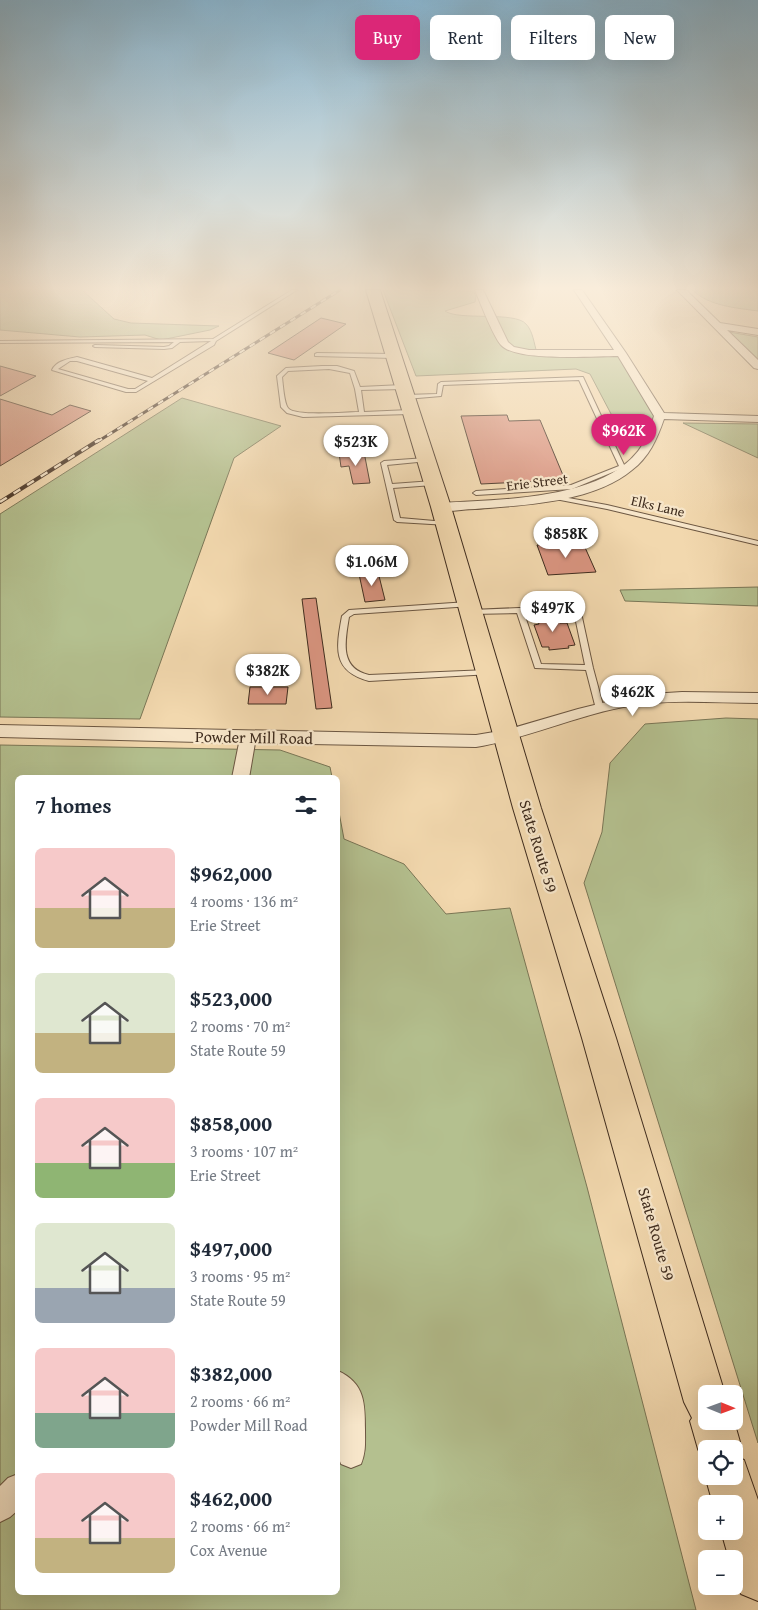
<!DOCTYPE html>
<html lang="en">
<head>
<meta charset="utf-8">
<style>
	:root { --surface:#fff; --page:#f2f2f3; --text:#1f2937; --muted:#747a83; --accent:#db2777 }
	body { margin:0; font-family:"Gentium Book Plus",serif; background:var(--page); color:var(--text); height:100vh; display:flex; flex-direction:column; font-size:19px; white-space:nowrap }
	* { box-sizing:border-box; margin:0 }
	p { font-size:16px; color:var(--muted) }
	.icon { flex:none; width:28px; height:28px; fill:none; stroke:currentColor; stroke-width:2; stroke-linecap:round; stroke-linejoin:round }
	.map { position:relative; flex:1; overflow:hidden }
	.drawer { position:absolute; left:15px; top:775px; width:325px; height:820px; display:flex; flex-direction:column; background:var(--surface); border-radius:8px; box-shadow:0 5px 20px #0002 }
	.drawer>* { flex:none }
	.top-card { position:absolute; left:355px; top:15px; width:328px; height:45px; display:flex; gap:10px }
	.needle { width:32px; rotate:91deg }
	.fabs { position:absolute; left:698px; top:1385px; display:grid; gap:10px }
	.fabs a { display:grid; place-items:center; width:45px; height:45px; border-radius:8px; background:var(--surface); box-shadow:0 5px 20px #0002; font-size:25px }
	.price { position:absolute; translate:-50% -42px; padding:0 11px; border-radius:18px; background:#fff; color:#222; font-size:16px; line-height:32px; filter:drop-shadow(0 1px 2px #0008) }
	.price::after { content:''; position:absolute; left:50%; top:30px; width:15px; height:11px; margin-left:-8px; background:inherit; clip-path:polygon(0 0,100% 0,50% 100%) }
	.price.current { background:var(--accent); color:#fff }
	ul { padding:0; list-style:none }
	li { display:flex; align-items:center; gap:15px; height:125px; padding:0 20px }
	li span { display:grid; place-items:center; flex:none; width:140px; height:100px; border-radius:8px; color:#555 }
	li>.icon { margin-inline-start:auto }
	span .icon { width:60px; height:60px; fill:#fffc; stroke-width:1 }
	li b { font-size:21px }
	h2 { display:flex; justify-content:space-between; align-items:center; height:60px; padding:0 20px; font-size:21px }
	.pill { padding:0 18px; border-radius:8px; background:var(--surface); box-shadow:0 5px 20px #0002; font-size:18px; line-height:45px }
	.pill.current { background:var(--accent); color:#fff }
	.map>svg:first-child { display:block }
	.green { fill:#b4c08f; stroke:#7a7656 }
	.building { fill:#da9581; stroke:#3f2c1e }
	.lines { fill:none; stroke-linecap:round; stroke-linejoin:round }
	.lane-casing { stroke:#6c5742; stroke-width:2 }
	.street-casing { stroke:#6c5742; stroke-width:2 }
	.primary-casing { stroke:#3f2c1e; stroke-width:2 }
	.lane { fill:#f7e6ca; fill-rule:evenodd }
	.street { fill:#f7e6ca; fill-rule:evenodd }
	.primary { fill:#f2d8ae; fill-rule:evenodd }
	.rail-far1-casing { stroke:#3f2c1e; stroke-width:3 }
	.rail-casing { stroke:#3f2c1e; stroke-width:4 }
	.rail-far1 { stroke:#f7e6ca; stroke-width:2; stroke-dasharray:6; stroke-linecap:butt }
	.rail { stroke:#f7e6ca; stroke-width:2.5; stroke-dasharray:8; stroke-linecap:butt }
	.labels { text-anchor:middle; stroke-width:4.5; stroke-linejoin:round; paint-order:stroke }
	.far-street-label { font-size:14px; fill:#3f2c1e; stroke:#f7e6ca }
	.street-label { font-size:16px; fill:#3f2c1e; stroke:#f7e6ca }
</style>
</head>
<body>
<div class="map">
<svg width="758" height="1610" viewBox="0 0 758 1610">
	<rect width="100%" height="100%" fill="#f2d8ae"/>
	<filter id="stains"><feTurbulence type="fractalNoise" baseFrequency=".004" numOctaves="4"/><feColorMatrix values="0 0 0 0 .2 0 0 0 0 .09 0 0 0 0 .02 0 0 0 .5 -.17"/></filter>
	<radialGradient id="worn" r=".72"><stop offset=".6" stop-color="#630" stop-opacity="0"/><stop offset="1" stop-color="#630" stop-opacity=".3"/></radialGradient>
	<path class="green" d="M0 290H82L114 319 131 323 219 326 210 330 161 340 145 335 80 337 0 330Z
		M383 290 473 291 476 296 475 302 445 311C459 321 515 311 526 324 533 331 534 344 537 353H621L660 416 657 432 619 429 590 374 576 369 416 376Z
		M693 290H758V311C737 308 708 306 693 290Z
		M729 332 758 337V360Z
		M182 398 281 426 234 458 140 719 0 717V514Z
		M683 423 758 424V458Z
		M758 587V606L625 601 620 590Z
		M726 718 758 719V1443L584 883 602 832 610 763 645 724Z
		M0 745 280 750 330 767 332 777 18 778V1592H338V807L344 839 404 864 446 914 510 908 587 1187 696 1610H0Z"/>
	<path class="building" d="M321 318 346 324 294 360 268 353Z
		M0 366 36 376 0 396Z
		M0 399 52 415 70 405 91 411 0 466Z
		M507 415 509 421 540 420 565 480 481 484 461 416Z
		M364 452 370 483 353 484 349 466 341 467 339 453Z
		M583 543 596 572 548 575 537 545Z
		M378 572 385 600 365 602 359 574Z
		M316 598 332 708 316 709 302 599Z
		M556 614 560 623H567L575 645 568 646 569 648 549 650V647H542L534 625 539 624 536 615Z
		M250 687H288L286 704H248Z"/>
	<g class="lines">
		<g class="lane-casing">
			<path id="lane" d="M292 290H297L216 341 214 345 136 392H126L52 370C56 361 68 359 77 357L152 378 211 341 180 342 172 348 164 349 95 347 93 346 95 345 164 347 169 346 174 342 0 343V341L213 339ZM70 361H77L148 381 135 389H128L58 369Z
				M317 353 393 354 396 356 393 358 315 356V354Z
				M322 366H337L354 371 360 387 403 385 406 387 403 389 361 390 364 412 410 410 413 412 410 414 303 417 287 413 281 407 277 376 286 368ZM329 369 350 373 355 389 359 412C346 412 295 417 288 408 284 403 283 385 282 377L288 371Z
				M583 377 625 467 572 489 476 495 473 493 476 491 571 485 619 466 579 380 443 385 441 396 406 399 403 397 406 395 437 394 438 384 441 382Z
				M426 458 429 460 428 461 387 465 392 484 433 481 436 483 433 485 393 488 400 518 446 522 448 523V525L397 522 394 520 381 463 384 461Z
				M552 495 607 505 758 541V545L607 509 550 498 549 497Z
				M468 602H471V606L354 614 349 617C345 641 339 668 369 675L488 670 492 672 491 674 369 681C332 671 336 648 342 616L349 610Z
				M519 608H580L593 668 604 709 603 711H597L596 709 586 670 535 668 517 613 471 614 467 612 471 610ZM574 612 585 665 541 664 524 613Z"/>
		</g>
		<g class="street-casing">
			<path id="street" d="M475 290H483L508 342 514 347 529 350H614L574 290H582L626 353 664 413 758 416V422L664 419C657 439 649 457 632 470 592 503 524 505 475 509 463 509 448 513 437 510L435 507 441 503C499 499 609 501 643 444 648 436 651 425 654 416L618 356C594 356 516 362 501 345 493 336 480 302 475 290Z
				M677 290H686L720 323 758 329V335L727 330 758 360V369L754 368Z
				M682 692 758 693V703C718 703 676 699 635 705 581 713 530 738 476 747L255 743 249 778H232L239 743 0 737V725L476 735 506 730 578 709 635 695Z
				M338 1371C365 1383 365 1404 365 1430 365 1442 366 1452 361 1464L351 1468 341 1464 338 1456Z
				M18 1474V1510L10 1517 0 1522V1486L8 1478Z"/>
		</g>
		<g class="primary-casing">
			<path id="primary" d="M366 290H380L451 507 541 808 616 1038 725 1394H706V1421H734L742 1449 739 1458 744 1460 758 1500V1601L741 1594 734 1576V1559H729L721 1531H734V1504H713L705 1476 706 1474V1476H734V1449H706V1465L698 1449 690 1421 692 1418 684 1402 582 1038 513 808 431 507Z"/>
		</g>
		<use href="#lane" class="lane"/>
		<use href="#street" class="street"/>
		<use href="#primary" class="primary"/>
		<g class="rail-far1-casing">
			<path id="rail-far1" d="M97 442 340 290"/>
		</g>
		<g class="rail-casing">
			<path id="rail" d="M0 502 99 440"/>
		</g>
		<use href="#rail-far1" class="rail-far1"/>
		<use href="#rail" class="rail"/>
	</g>
	<linearGradient id="sky" x2="0" y2="1"><stop stop-color="#89b6d1"/><stop offset="0.56" stop-color="#f9eddb"/><stop offset="1" stop-color="#f9eddb" stop-opacity="0"/></linearGradient>
	<rect width="758" height="515" fill="url(#sky)"/>
	<g class="labels">
		<g class="far-street-label">
			<text transform="translate(537 482) rotate(-7)" y="5">Erie Street</text>
			<text transform="translate(658 506) rotate(13)" y="5">Elks Lane</text>
		</g>
		<g class="street-label">
			<text transform="translate(254 737) rotate(1)" y="6">Powder Mill Road</text>
			<text transform="translate(539 846) rotate(73)" y="6">State Route 59</text>
			<text transform="translate(657 1234) rotate(74)" y="6">State Route 59</text>
		</g>
	</g>
	<rect width="100%" height="100%" filter="url(#stains)"/>
	<rect width="100%" height="100%" fill="url(#worn)"/>
</svg>
<div class="fabs">
<a><svg class="needle" viewBox="-14 -14 28 28"><path d="M0-13l5 13h-10z" fill="#e53935"/><path d="M0 13l5-13h-10z" fill="#747a83"/></svg></a>
<a><svg class="icon" aria-label="locate" viewBox="0 0 24 24"><circle cx="12" cy="12" r="6"/><path d="M12 2v4M12 18v4M2 12h4M18 12h4"/></svg></a>
<a>+</a>
<a>−</a>
</div>
<b class="price current" style="left:624px;top:456px">$962K</b>
<b class="price" style="left:356px;top:467px">$523K</b>
<b class="price" style="left:566px;top:559px">$858K</b>
<b class="price" style="left:372px;top:587px">$1.06M</b>
<b class="price" style="left:553px;top:633px">$497K</b>
<b class="price" style="left:268px;top:696px">$382K</b>
<b class="price" style="left:633px;top:717px">$462K</b>
<div class="top-card">
<a class="pill current">Buy</a>
<a class="pill">Rent</a>
<a class="pill">Filters</a>
<a class="pill">New</a>
</div>
<section class="drawer">
<h2>7 homes<svg class="icon" aria-label="filters" viewBox="0 0 24 24"><path d="M4 7h16M4 17h16"/><circle cx="9" cy="7" r="2"/><circle cx="15" cy="17" r="2"/></svg></h2>
<ul>
<li><span style="background:linear-gradient(#f6c9c9 60%,#c2b280 0)"><svg class="icon" aria-label="home" viewBox="0 0 24 24"><path d="M3 11l9-7 9 7M6 9v11h12V9"/></svg></span><div><b>$962,000</b><p>4 rooms · 136 m²</p><p>Erie Street</p></div></li>
<li><span style="background:linear-gradient(#dfe7d0 60%,#c2b280 0)"><svg class="icon" aria-label="home" viewBox="0 0 24 24"><path d="M3 11l9-7 9 7M6 9v11h12V9"/></svg></span><div><b>$523,000</b><p>2 rooms · 70 m²</p><p>State Route 59</p></div></li>
<li><span style="background:linear-gradient(#f6c9c9 65%,#8fb573 0)"><svg class="icon" aria-label="home" viewBox="0 0 24 24"><path d="M3 11l9-7 9 7M6 9v11h12V9"/></svg></span><div><b>$858,000</b><p>3 rooms · 107 m²</p><p>Erie Street</p></div></li>
<li><span style="background:linear-gradient(#dfe7d0 65%,#9aa5b1 0)"><svg class="icon" aria-label="home" viewBox="0 0 24 24"><path d="M3 11l9-7 9 7M6 9v11h12V9"/></svg></span><div><b>$497,000</b><p>3 rooms · 95 m²</p><p>State Route 59</p></div></li>
<li><span style="background:linear-gradient(#f6c9c9 65%,#7fa58c 0)"><svg class="icon" aria-label="home" viewBox="0 0 24 24"><path d="M3 11l9-7 9 7M6 9v11h12V9"/></svg></span><div><b>$382,000</b><p>2 rooms · 66 m²</p><p>Powder Mill Road</p></div></li>
<li><span style="background:linear-gradient(#f6c9c9 65%,#c2b280 0)"><svg class="icon" aria-label="home" viewBox="0 0 24 24"><path d="M3 11l9-7 9 7M6 9v11h12V9"/></svg></span><div><b>$462,000</b><p>2 rooms · 66 m²</p><p>Cox Avenue</p></div></li>
</ul>
</section>
</div>
</body>
</html>
